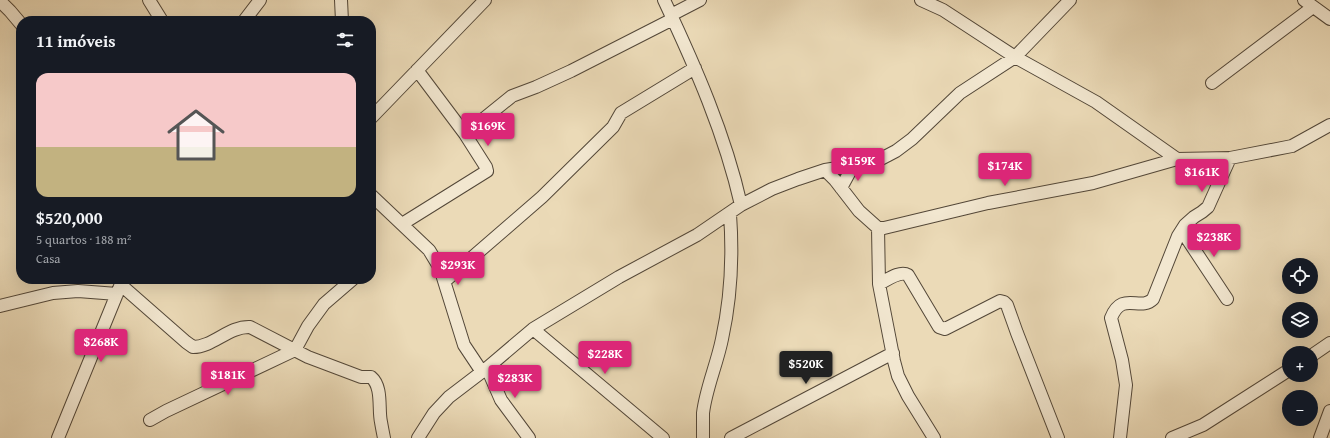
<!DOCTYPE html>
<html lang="pt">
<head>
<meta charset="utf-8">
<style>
	:root { --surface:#171b24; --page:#242831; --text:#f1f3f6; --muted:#9ea1a6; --line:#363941; --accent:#db2777 }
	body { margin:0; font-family:"Gentium Book Plus",serif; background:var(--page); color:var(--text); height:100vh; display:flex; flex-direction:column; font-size:15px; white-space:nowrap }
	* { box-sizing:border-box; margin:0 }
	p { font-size:13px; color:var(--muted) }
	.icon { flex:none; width:22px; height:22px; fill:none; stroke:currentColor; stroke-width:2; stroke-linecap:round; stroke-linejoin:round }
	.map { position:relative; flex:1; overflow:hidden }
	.side { position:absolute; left:16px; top:16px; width:360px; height:268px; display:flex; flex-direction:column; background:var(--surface); border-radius:16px; box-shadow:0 4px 16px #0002 }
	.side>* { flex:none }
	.fabs { position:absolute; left:1282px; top:258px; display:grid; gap:8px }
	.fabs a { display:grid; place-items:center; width:36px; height:36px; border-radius:50%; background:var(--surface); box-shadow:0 4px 16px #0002; font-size:20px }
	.price { position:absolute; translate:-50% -34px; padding:0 9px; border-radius:4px; background:var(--accent); color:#fff; font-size:13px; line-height:26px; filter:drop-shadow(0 1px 2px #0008) }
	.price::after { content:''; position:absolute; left:50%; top:24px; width:12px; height:9px; margin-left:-6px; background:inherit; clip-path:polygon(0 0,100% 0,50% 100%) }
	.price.active { background:#222; color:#fff }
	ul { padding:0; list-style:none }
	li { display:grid; align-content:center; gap:8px; height:212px; padding:0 20px }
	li+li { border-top:1px solid var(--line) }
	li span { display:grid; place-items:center; height:124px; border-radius:12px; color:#555 }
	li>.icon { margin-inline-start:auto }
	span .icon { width:72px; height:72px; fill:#fffc; stroke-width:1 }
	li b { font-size:17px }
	h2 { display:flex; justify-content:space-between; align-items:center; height:48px; padding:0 20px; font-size:17px }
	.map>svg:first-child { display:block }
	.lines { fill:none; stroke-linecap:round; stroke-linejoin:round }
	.minor-casing { stroke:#534738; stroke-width:14 }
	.minor { stroke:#f2e7d0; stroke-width:12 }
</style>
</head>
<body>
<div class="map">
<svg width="1330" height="438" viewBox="0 0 1330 438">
	<rect width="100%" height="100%" fill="#ebdab7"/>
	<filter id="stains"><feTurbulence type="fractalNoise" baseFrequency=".005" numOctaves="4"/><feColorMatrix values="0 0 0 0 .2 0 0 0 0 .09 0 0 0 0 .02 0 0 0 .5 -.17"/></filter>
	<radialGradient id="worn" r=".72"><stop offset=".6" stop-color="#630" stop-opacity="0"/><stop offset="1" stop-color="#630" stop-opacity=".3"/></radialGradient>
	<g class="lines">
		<g class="minor-casing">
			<path id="minor" d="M149 0 162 21
				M341 0 342 21
				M664 0C695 66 725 134 741 205
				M921 0 943 10 1015 57 1096 102 1177 159
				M1304 0 1330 19
				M0 1 10 11 21 24
				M671 15 700 0
				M244 21 260 0
				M1212 83 1313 7
				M371 118 485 0
				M465 134 512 96 536 87 571 71 673 19
				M825 170 835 180 859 211 878 228H884L988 203 1093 183 1177 159 1230 158 1292 146 1330 125
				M841 188 853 166
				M371 195 429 250 440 268 464 345 482 372
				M402 224 487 171 486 167 465 134 417 70
				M878 228 879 284 894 361 898 376 908 396 934 438
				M1182 231 1227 299
				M445 281 542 197 613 127 621 113 695 68
				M879 284C887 280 900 270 908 275L939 327 945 329 1000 301 1004 302 1007 305 1017 333 1058 438
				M121 285 186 342 193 347C213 347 229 326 250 327L308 357 361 377H371C383 387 378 409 381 422 382 428 383 433 384 438
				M0 306 53 293 78 291 117 294
				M533 329 663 438
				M1311 356 1330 343
				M487 368 501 400 529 438
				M150 420 166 411 295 350 308 326 324 304 353 279
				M58 438 123 279
				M418 438 434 413 449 397 487 368 533 329 619 277 697 235 741 205 772 189 798 179 825 170 875 162 896 151 912 139 960 93 1015 57 1070 0
				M703 438C703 430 703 421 703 413 706 388 717 364 722 339 731 298 733 255 730 214
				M731 438 893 353
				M1120 438 1126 385 1122 360 1111 318C1122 290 1140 312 1153 299L1178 236 1185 225 1194 217 1202 212 1208 207 1230 158
				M1172 438 1203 425 1289 370
				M1320 438 1330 411"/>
		</g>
		<use href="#minor" class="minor"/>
	</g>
	<rect width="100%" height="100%" filter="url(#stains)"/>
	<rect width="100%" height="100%" fill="url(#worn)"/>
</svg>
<div class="fabs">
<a><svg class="icon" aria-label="locate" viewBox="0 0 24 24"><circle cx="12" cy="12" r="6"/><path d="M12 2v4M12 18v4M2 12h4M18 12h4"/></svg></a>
<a><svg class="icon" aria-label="layers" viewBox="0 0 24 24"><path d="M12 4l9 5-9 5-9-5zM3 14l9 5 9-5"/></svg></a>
<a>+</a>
<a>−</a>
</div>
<b class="price" style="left:488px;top:147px">$169K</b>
<b class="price" style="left:858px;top:182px">$159K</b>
<b class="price" style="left:1005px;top:187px">$174K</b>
<b class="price" style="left:1202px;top:193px">$161K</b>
<b class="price" style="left:1214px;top:258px">$238K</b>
<b class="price" style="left:458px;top:286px">$293K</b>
<b class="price" style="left:101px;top:363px">$268K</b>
<b class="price" style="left:605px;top:375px">$228K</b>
<b class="price active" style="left:806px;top:385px">$520K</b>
<b class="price" style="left:228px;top:396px">$181K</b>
<b class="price" style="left:515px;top:399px">$283K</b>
<section class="side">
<h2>11 imóveis<svg class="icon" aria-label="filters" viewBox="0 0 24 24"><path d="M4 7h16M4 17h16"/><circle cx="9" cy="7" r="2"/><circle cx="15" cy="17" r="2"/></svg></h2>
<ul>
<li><span style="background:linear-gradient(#f6c9c9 60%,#c2b280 0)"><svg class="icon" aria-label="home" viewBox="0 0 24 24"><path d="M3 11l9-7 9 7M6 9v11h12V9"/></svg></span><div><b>$520,000</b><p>5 quartos · 188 m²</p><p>Casa</p></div></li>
</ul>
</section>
</div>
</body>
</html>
